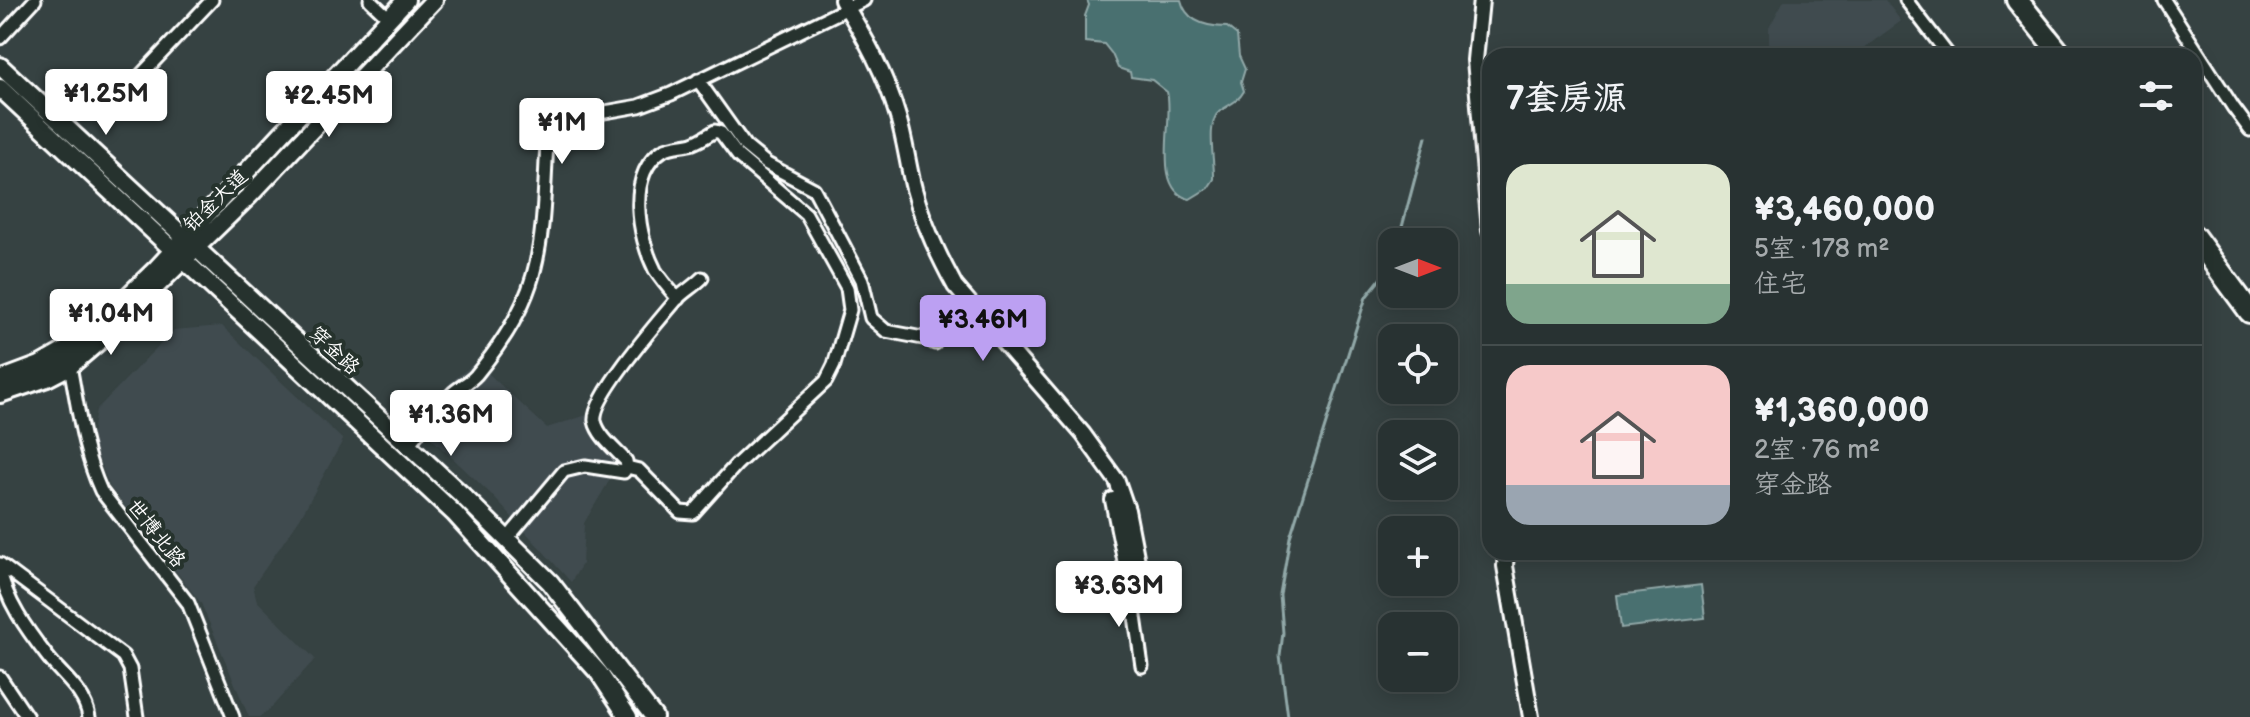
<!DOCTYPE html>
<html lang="zh">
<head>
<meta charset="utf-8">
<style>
	:root { --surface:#283232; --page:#303a3a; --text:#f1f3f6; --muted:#a5aaac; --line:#444d4d; --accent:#bca0f2 }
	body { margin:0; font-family:"Balsamiq Sans","LXGW WenKai TC",sans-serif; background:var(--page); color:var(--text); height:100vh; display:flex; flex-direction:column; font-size:30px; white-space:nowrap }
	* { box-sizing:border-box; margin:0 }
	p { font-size:26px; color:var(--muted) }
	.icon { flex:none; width:44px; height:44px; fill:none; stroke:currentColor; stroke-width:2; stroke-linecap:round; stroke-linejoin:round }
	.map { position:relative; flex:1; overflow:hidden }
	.side { position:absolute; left:1482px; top:48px; width:720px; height:512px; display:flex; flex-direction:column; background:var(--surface); border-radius:24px; box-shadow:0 4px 20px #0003,0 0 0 2px var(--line) }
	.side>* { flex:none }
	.needle { width:52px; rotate:90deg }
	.controls { position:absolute; left:1378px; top:228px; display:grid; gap:16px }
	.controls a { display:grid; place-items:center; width:80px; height:80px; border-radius:16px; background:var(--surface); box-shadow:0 4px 20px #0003,0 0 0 2px var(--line); font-size:40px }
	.price { position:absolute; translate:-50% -68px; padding:0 18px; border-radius:8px; background:#fff; color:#222; font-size:26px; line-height:52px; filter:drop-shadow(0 2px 4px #0008) }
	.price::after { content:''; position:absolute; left:50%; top:48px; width:24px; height:18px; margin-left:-12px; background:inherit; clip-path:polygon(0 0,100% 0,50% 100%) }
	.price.selected { background:var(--accent); color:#111 }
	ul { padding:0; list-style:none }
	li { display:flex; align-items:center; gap:24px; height:200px; padding:0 24px }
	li+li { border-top:2px solid var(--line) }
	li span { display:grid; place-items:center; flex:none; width:224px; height:160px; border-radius:24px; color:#555 }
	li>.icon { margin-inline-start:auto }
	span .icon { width:96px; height:96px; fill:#fffc; stroke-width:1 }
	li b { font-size:34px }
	h2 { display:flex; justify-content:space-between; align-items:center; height:96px; padding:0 24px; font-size:34px }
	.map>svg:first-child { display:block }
	.built { fill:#414c50 }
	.water { fill:#4a6f70; stroke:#92a9a9; stroke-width:2 }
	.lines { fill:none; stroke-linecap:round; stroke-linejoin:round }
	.stream { stroke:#92a9a9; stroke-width:3 }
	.minor-casing { stroke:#fff; stroke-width:17 }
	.tertiary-casing { stroke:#fff; stroke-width:20 }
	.secondary-casing { stroke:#fff; stroke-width:22 }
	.motorway-casing { stroke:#fff; stroke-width:26 }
	.minor { stroke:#26332d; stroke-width:11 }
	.tertiary { stroke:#26332d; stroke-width:14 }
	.secondary { stroke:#26332d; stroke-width:16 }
	.motorway { stroke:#26332d; stroke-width:20 }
	.labels { text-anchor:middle; stroke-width:8; stroke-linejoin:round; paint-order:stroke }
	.street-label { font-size:20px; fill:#fff; stroke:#26332d }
</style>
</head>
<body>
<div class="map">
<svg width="2250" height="717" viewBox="0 0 2250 717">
	<rect width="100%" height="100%" fill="#364242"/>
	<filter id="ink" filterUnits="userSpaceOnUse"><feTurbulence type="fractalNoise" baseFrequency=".0125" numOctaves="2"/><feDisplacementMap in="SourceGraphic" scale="16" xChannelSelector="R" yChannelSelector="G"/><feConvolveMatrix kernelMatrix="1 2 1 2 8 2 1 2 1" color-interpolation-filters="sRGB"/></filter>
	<g filter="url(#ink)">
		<path class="built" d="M1784 0H1885L1901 21 1853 56H1769V28Z
			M222 326 343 440 300 518 253 586 257 601 315 659 269 710 259 717H249L201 603 110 487 95 450 92 434 96 410 174 330Z
			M476 362 547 428 587 415 588 425 615 463 609 481 584 523 582 564 571 582 491 494 412 420 422 416 451 382Z"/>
		<path class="water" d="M1087 0H1181C1186 22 1208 27 1227 27L1237 35 1239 56 1245 69 1241 82 1244 91C1238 102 1230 104 1220 111 1205 122 1215 162 1214 179L1208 188 1190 199C1150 190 1175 119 1167 92L1152 80 1131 77 1130 72 1118 68 1112 54 1104 44 1085 42V16L1089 5Z
			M1701 585 1705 618 1621 628 1617 595Z"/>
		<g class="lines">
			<path class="stream" d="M1398 242 1426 137
				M1288 717 1280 656 1283 633 1280 595 1290 537 1366 297 1385 273 1392 257"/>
			<g class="minor-casing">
				<path id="minor" d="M370 0 389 18
					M1906 0 1949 56
					M2164 0 2233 107 2250 130
					M0 38 35 0
					M698 80 745 146 767 164 814 189 862 280 871 318 886 331 928 339 935 343
					M122 95 212 0
					M70 366C78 407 83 452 101 491L188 603 233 717
					M408 445C422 428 436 410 452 394 459 387 469 383 476 375 500 346 523 312 533 275 546 229 544 177 548 129L551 121 559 115 605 112 639 106 671 94 864 0
					M627 467 639 470 680 512 693 513 736 465 826 381 834 365 850 310 847 288 806 214 738 156 721 133 715 131C708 135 701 140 693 143 683 146 673 145 663 150 626 174 638 237 655 270 661 280 670 290 678 299
					M507 539 564 471 585 466 624 472 627 467 626 461C616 450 598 436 595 421 591 398 661 318 678 298 685 291 694 286 702 278
					M0 564 123 656 130 669 137 717
					M0 568C5 600 27 630 47 656 62 676 85 691 89 717
					M1131 588 1142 666
					M0 677 27 717"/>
			</g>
			<g class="tertiary-casing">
				<path id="tertiary" d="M842 0C865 37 886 75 898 117 905 140 908 166 914 189 923 223 938 255 955 286L1083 434 1117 481 1127 510 1140 577 1131 588
					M1481 0 1475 60 1490 231
					M1113 500 1131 588
					M1506 552 1505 566 1531 717"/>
			</g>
			<g class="secondary-casing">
				<path id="secondary" d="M0 66 461 494 550 582 654 717
					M0 88 455 514 599 673 628 717
					M0 380 40 365 77 344 95 328 156 269 406 0
					M0 394 47 378 70 366 103 338 250 195 434 0"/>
			</g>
			<g class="motorway-casing">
				<path id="motorway" d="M2017 0 2062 56
					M2194 236 2250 312"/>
			</g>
			<use href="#minor" class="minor"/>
			<use href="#tertiary" class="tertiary"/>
			<use href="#secondary" class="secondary"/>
			<use href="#motorway" class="motorway"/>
		</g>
	</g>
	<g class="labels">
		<g class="street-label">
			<text transform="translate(215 200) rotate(-44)" y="7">铂金大道</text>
			<text transform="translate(335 350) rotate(43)" y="7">穿金路</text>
			<text transform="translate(157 533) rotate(52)" y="7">世博北路</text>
		</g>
	</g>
</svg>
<div class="controls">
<a><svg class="needle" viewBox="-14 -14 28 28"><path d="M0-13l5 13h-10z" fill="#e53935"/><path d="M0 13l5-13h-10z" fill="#a5aaac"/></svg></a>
<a><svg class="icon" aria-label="locate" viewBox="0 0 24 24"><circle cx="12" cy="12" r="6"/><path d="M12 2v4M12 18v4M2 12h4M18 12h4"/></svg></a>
<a><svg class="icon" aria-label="layers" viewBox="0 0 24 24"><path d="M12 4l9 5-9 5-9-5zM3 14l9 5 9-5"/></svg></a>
<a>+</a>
<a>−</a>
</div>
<b class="price" style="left:106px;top:137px">¥1.25M</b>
<b class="price" style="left:329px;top:139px">¥2.45M</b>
<b class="price" style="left:562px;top:166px">¥1M</b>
<b class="price" style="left:111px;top:357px">¥1.04M</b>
<b class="price selected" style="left:983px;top:363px">¥3.46M</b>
<b class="price" style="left:451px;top:458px">¥1.36M</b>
<b class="price" style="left:1119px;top:629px">¥3.63M</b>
<section class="side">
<h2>7套房源<svg class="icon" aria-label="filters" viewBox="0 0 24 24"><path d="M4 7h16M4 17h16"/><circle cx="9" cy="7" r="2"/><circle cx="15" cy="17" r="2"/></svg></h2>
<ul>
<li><span style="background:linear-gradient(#dfe7d0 75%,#7fa58c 0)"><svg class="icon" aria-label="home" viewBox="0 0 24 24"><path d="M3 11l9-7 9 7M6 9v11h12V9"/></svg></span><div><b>¥3,460,000</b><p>5室 · 178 m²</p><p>住宅</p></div></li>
<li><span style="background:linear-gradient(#f6c9c9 75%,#9aa5b1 0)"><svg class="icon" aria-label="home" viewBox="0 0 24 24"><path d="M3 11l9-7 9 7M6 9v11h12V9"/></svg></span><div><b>¥1,360,000</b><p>2室 · 76 m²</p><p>穿金路</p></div></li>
</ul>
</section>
</div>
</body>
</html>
